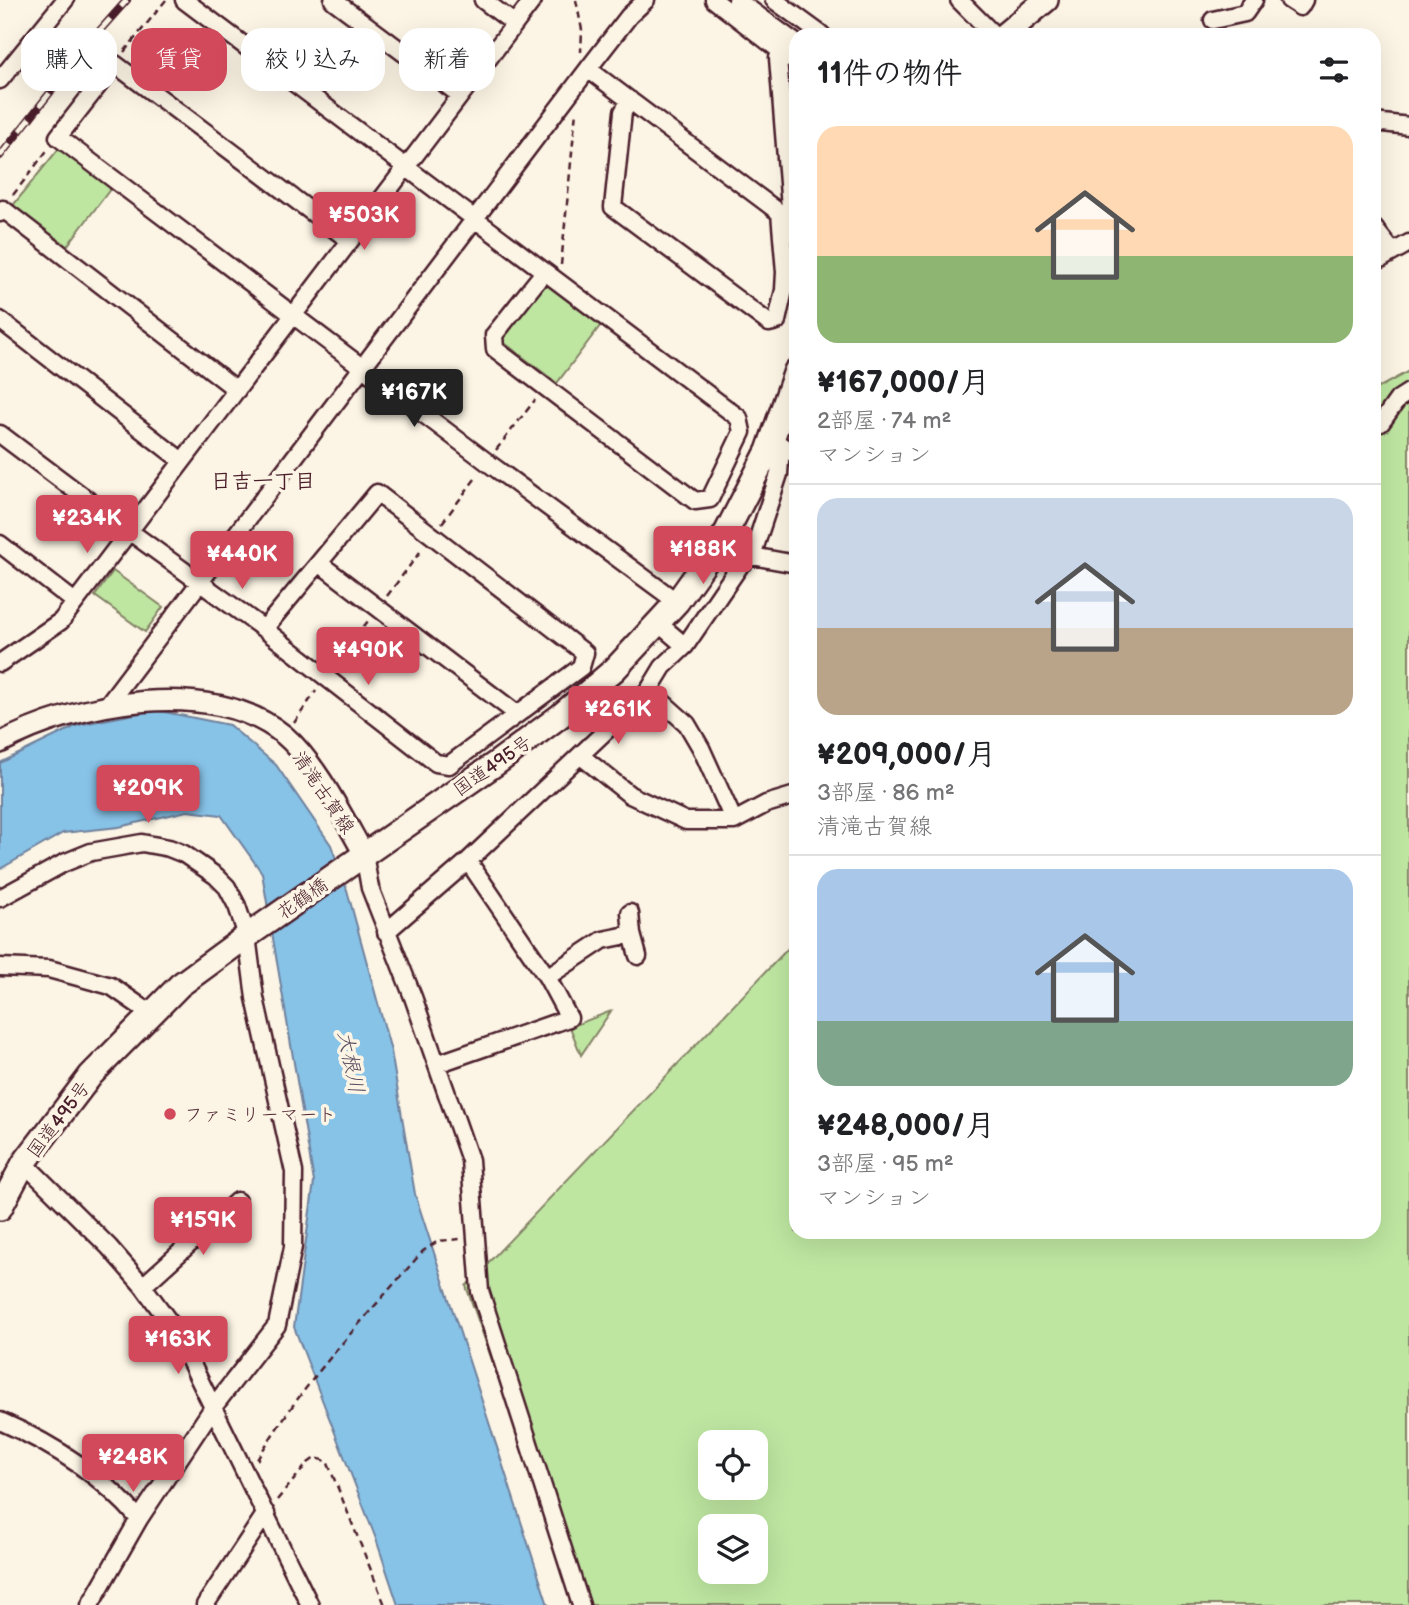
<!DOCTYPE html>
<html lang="ja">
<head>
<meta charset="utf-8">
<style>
	:root { --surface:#fff; --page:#f6f6f6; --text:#202124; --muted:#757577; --line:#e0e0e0; --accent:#d1495b }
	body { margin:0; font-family:"Balsamiq Sans","Klee One",sans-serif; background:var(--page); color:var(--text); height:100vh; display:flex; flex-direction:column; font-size:26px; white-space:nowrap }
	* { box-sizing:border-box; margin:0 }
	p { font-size:23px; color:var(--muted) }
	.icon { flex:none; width:38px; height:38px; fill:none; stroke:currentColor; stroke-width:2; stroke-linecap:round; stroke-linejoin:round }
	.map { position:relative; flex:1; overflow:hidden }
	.drawer { position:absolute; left:789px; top:28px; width:592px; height:1211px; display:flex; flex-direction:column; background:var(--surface); border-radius:21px; box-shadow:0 7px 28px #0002 }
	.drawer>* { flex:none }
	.guide { position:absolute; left:21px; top:28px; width:663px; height:63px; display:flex; gap:14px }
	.controls { position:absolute; left:698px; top:1430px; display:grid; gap:14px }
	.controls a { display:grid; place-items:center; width:70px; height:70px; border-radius:14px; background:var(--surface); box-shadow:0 7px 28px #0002; font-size:35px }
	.price { position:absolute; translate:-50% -60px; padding:0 16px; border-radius:7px; background:var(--accent); color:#fff; font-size:23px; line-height:46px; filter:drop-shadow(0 2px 4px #0008) }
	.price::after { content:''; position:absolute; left:50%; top:42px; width:21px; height:16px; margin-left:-10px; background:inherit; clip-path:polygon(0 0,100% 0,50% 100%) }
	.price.on { background:#222; color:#fff }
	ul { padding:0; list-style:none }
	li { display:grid; align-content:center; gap:14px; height:371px; padding:0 28px }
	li+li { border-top:2px solid var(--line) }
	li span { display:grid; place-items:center; height:217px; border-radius:21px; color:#555 }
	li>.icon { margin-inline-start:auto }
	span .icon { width:126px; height:126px; fill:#fffc; stroke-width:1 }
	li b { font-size:30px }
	h2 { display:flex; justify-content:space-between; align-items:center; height:84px; padding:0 28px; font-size:30px }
	.tag { padding:0 24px; border-radius:21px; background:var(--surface); box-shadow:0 7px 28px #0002; font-size:24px; line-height:63px }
	.tag.on { background:var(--accent); color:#fff }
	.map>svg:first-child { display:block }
	.green { fill:#bee6a1; stroke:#848266; stroke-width:2; fill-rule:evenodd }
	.water { fill:#87c2e7; stroke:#6f819c; stroke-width:2 }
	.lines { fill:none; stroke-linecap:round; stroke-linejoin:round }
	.minor-casing { stroke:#4a1f2b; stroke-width:21 }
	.major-casing { stroke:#4a1f2b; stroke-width:24 }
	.highway-casing { stroke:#4a1f2b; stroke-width:28 }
	.path { stroke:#4a1f2b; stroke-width:2.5; stroke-dasharray:7 5; stroke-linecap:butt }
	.minor { stroke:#fcf5e5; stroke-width:16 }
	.major { stroke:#fcf5e5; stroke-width:19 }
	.highway { stroke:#fcf5e5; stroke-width:23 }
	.rail-casing { stroke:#4a1f2b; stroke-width:8 }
	.rail { stroke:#fcf5e5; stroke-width:5; stroke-dasharray:16; stroke-linecap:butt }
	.poi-dot { fill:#d1495b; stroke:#fcf5e5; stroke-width:2.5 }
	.labels { text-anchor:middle; stroke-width:7; stroke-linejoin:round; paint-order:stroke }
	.street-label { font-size:19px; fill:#4a1f2b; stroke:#fcf5e5 }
	.poi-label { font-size:19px; fill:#4a1f2b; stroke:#fcf5e5; text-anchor:start }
	.neighbourhood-label { font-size:21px; font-weight:bold; fill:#4a1f2b; stroke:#fcf5e5 }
	.water-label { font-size:21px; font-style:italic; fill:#5c5063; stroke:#fcf5e5 }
</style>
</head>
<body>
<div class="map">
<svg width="1409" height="1605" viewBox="0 0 1409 1605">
	<rect width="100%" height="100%" fill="#fcf5e5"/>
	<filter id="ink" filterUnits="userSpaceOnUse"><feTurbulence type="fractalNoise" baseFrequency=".0143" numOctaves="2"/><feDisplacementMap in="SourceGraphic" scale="14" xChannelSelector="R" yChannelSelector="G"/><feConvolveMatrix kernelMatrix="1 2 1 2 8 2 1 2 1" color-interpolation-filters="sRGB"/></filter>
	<g filter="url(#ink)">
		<path class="green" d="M60 147 111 188 64 250 10 209Z
			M548 280 603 322 557 383 502 341Z
			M1409 371V1605H578L466 1286 796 940V1232H1374V390ZM710 1442H756V1488H710ZM710 1526H756V1572H710Z
			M113 571 163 607 145 632 95 596Z
			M611 1011 581 1055 570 1027Z"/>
		<path class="water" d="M155 710 229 725 276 765 331 845 347 890 391 1051 415 1194 548 1605H398L376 1539 294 1327 314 1182 262 873 221 815 187 811 119 827 63 833 0 869V763L78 725Z"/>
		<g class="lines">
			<g class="minor-casing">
				<path id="minor" d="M184 0 739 418 742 432 710 499 695 501 495 349 494 335 544 272
					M333 0 460 95
					M483 0 515 24
					M714 0 796 63
					M737 0 796 43
					M774 0 822 35
					M959 0 994 35
					M1289 0 1300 7 1304 0
					M1213 20 1245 13 1254 0
					M781 51 778 58 792 233
					M588 69 780 213 785 272 784 290 777 321 769 323 613 207 623 112 630 100
					M0 80 65 0
					M1374 122 1409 126
					M0 213 3 209 237 390
					M1374 228 1393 252
					M349 240 115 64 58 137 487 462 677 602
					M1374 263 1409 243
					M0 320 182 461
					M1381 423 1398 399 1409 392
					M0 434 129 531 264 629
					M773 440 796 455
					M377 493 585 653 581 667 449 765 436 763 264 629Z
					M0 544 75 602
					M752 556 796 564
					M319 563 517 714
					M658 623 685 646
					M0 663 61 621 533 0
					M649 690 663 667 685 646 741 564 752 556 779 474 780 460 768 451
					M107 705 588 69 629 16 646 0
					M734 821 766 804 796 795
					M364 854 370 888 413 997 470 1160 480 1291 581 1605
					M0 898 64 863 91 852 142 843 169 848 184 854 216 876 227 887 237 906 247 936 255 998 294 1172 293 1247 277 1325 214 1406 139 1519 90 1605
					M630 913 632 934 638 956
					M386 932 468 861 649 690 687 724 701 748 734 821H686L630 795 581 756
					M0 967 49 969 111 986 150 1013
					M547 977 603 940 632 934
					M437 1064 569 1018 547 977 468 861
					M24 1163 109 1247 143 1286 175 1330 310 1605
					M143 1286 237 1201
					M0 1421C53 1444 101 1474 139 1519
					M205 1605 266 1513"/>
			</g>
			<g class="major-casing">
				<path id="major" d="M0 743C75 702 212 676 284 735 316 762 343 817 364 854"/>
			</g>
			<g class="highway-casing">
				<path id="highway" d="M1004 35 1046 0
					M0 1208 24 1163 91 1075 180 985 247 936 498 762 560 716 615 669 677 602 726 533 768 451 796 371"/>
			</g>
			<path class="path" d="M576 0 582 30 581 52
				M124 52 166 0
				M13 195 49 148
				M561 265 576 111
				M496 450 535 400
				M442 523 478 475
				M387 596 423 548
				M334 665 368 621
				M294 723 316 691
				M257 1460C302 1383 365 1318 423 1251L438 1241 460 1239
				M277 1500 308 1463 315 1458 327 1461 385 1605"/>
			<use href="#minor" class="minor"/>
			<use href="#major" class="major"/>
			<use href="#highway" class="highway"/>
			<g class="rail-casing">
				<path id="rail" d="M0 156 94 37 127 0"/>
			</g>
			<use href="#rail" class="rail"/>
		</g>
	</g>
	<circle class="poi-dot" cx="170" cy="1114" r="7"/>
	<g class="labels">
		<g class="street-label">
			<text transform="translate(492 765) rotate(-35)" y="7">国道495号</text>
			<text transform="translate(324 792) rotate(56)" y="7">清滝古賀線</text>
			<text transform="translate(302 898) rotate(-35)" y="7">花鶴橋</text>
			<text transform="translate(58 1119) rotate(-53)" y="7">国道495号</text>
		</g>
		<g class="poi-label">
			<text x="184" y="1121">ファミリーマート</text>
		</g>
		<g class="neighbourhood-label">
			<text x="263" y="488">日吉一丁目</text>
		</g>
		<g class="water-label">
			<text transform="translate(351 1062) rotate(79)" y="7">大根川</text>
		</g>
	</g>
</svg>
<div class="controls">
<a><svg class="icon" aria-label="locate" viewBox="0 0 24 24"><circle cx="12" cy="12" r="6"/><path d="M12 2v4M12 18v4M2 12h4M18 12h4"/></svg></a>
<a><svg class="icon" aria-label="layers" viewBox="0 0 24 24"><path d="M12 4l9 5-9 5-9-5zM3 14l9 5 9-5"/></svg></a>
</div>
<b class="price" style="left:364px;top:252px">¥503K</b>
<b class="price on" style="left:414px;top:429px">¥167K</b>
<b class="price" style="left:87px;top:555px">¥234K</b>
<b class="price" style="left:703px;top:586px">¥188K</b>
<b class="price" style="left:242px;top:591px">¥440K</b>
<b class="price" style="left:368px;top:687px">¥490K</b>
<b class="price" style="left:618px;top:746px">¥261K</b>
<b class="price" style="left:148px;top:825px">¥209K</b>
<b class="price" style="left:203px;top:1257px">¥159K</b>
<b class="price" style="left:178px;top:1376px">¥163K</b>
<b class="price" style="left:133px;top:1494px">¥248K</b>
<div class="guide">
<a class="tag">購入</a>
<a class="tag on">賃貸</a>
<a class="tag">絞り込み</a>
<a class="tag">新着</a>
</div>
<section class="drawer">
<h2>11件の物件<svg class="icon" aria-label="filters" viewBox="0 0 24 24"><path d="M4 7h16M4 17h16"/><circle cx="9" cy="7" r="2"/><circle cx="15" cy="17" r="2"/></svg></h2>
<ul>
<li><span style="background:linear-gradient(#ffd9b3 60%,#8fb573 0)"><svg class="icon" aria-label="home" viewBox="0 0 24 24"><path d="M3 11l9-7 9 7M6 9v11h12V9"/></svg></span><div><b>¥167,000/月</b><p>2部屋 · 74 m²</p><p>マンション</p></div></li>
<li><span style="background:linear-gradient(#c9d6e8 60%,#b9a48a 0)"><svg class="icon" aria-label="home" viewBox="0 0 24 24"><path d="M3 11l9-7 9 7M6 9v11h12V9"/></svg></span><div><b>¥209,000/月</b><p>3部屋 · 86 m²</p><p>清滝古賀線</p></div></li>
<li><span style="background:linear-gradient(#a9c7e8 70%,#7fa58c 0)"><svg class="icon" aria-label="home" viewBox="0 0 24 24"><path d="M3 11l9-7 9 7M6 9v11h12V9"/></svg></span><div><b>¥248,000/月</b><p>3部屋 · 95 m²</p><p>マンション</p></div></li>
</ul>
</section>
</div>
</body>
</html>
